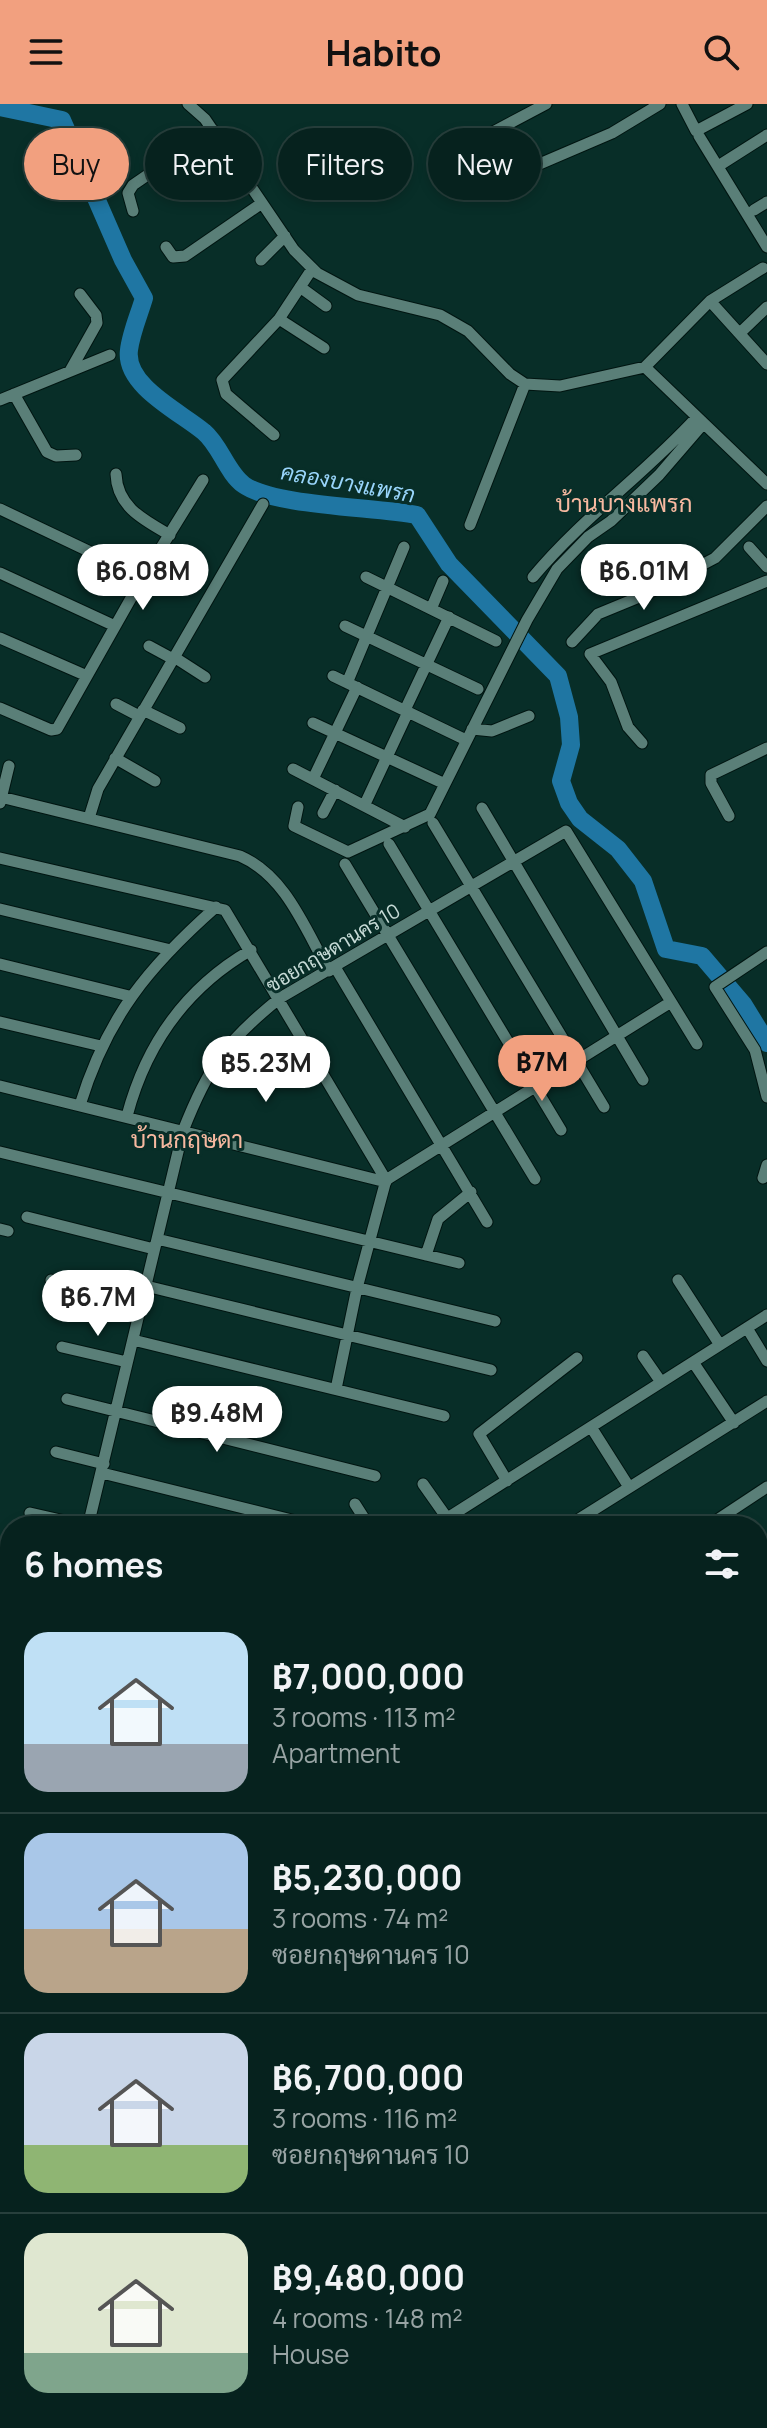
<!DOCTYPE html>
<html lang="en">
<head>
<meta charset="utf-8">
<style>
	:root { --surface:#06221e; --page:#0f2a27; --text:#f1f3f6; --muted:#98a4a4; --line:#273f3c; --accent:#f2a07f }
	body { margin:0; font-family:Manrope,Sarabun,sans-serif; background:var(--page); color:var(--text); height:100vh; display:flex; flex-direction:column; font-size:30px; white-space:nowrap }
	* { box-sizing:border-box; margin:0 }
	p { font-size:26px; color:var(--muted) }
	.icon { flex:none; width:44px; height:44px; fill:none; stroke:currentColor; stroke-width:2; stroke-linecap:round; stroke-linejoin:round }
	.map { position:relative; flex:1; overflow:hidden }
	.details { position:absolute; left:0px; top:1412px; width:768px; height:912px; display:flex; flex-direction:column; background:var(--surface); border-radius:32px 32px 0 0; box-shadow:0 4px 12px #0003,0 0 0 2px var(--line) }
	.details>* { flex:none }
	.top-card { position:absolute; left:24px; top:24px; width:720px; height:72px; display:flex; gap:16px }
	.price { position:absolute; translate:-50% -68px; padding:0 18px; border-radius:28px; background:#fff; color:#222; font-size:26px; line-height:52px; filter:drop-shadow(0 2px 4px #0008) }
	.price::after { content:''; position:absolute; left:50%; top:48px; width:24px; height:18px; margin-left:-12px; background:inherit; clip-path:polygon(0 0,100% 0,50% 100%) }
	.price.active { background:var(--accent); color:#111 }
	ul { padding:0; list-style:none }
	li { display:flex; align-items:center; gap:24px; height:200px; padding:0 24px }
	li+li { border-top:2px solid var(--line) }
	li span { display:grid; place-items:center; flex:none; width:224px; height:160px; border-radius:24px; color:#555 }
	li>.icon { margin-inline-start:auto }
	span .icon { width:96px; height:96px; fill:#fffc; stroke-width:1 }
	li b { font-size:34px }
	h2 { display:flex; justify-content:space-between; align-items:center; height:96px; padding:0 24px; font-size:34px }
	.tag { padding:0 28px; border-radius:36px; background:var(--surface); box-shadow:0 4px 12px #0003,0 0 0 2px var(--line); font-size:28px; line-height:72px }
	.tag.active { background:var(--accent); color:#111 }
	header { display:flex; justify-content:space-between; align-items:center; height:104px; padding:0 24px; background:var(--accent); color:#111; font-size:36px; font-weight:700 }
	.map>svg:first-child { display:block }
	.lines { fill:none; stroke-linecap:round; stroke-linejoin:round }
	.river { stroke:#1f76a3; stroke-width:18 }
	.street-casing { stroke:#001511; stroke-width:13 }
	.secondary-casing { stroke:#001511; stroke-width:18 }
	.primary-casing { stroke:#001511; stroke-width:20 }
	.highway-casing { stroke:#001511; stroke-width:22 }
	.street { stroke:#5a7f78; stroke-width:11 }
	.secondary { stroke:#5a7f78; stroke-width:16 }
	.primary { stroke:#418c91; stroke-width:18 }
	.highway { stroke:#3194a2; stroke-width:20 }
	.rail-casing { stroke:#79948f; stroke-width:6 }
	.rail { stroke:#082e28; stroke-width:3; stroke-dasharray:9; stroke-linecap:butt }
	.labels { text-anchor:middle; stroke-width:6; stroke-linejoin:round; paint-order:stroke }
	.street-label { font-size:20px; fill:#c6dad6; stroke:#082e28 }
	.water-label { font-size:22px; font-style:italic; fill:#99d5fb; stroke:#082e28 }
	.quarter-label { font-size:24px; fill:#f7b9a0; stroke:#082e28 }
</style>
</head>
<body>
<header><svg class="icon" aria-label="menu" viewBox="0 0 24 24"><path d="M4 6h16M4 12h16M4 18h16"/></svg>Habito<svg class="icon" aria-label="search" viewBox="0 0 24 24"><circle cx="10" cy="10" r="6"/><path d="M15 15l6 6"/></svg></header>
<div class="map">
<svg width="767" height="2324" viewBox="0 0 767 2324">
	<rect width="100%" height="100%" fill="#082e28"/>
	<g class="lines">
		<path class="river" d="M0 3 62 16 123 156 144 194C139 211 131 229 129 246 124 282 182 309 204 328 220 341 227 369 244 381 274 402 376 403 417 411L449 460 558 572 569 613 571 641 561 677 569 699 580 715 618 745 643 777 666 845 702 852 743 900 767 939"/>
		<g class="street-casing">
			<path id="street" d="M188 0 205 15 294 146 317 169 358 191 440 211 468 227 510 270 525 280 560 282 645 263 710 197 763 164
				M546 0 476 37 477 50 502 76 612 29 660 0
				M682 0 696 27 747 0
				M699 32 767 143
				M723 59 767 31
				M754 106 767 98
				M133 107 128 89 133 81 213 26
				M166 143 173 153 185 152 262 99
				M261 156 285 132
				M300 183 326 202
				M710 197 767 260
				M279 215 324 244
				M741 228 767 203
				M645 263 767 380
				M70 267 97 219 96 211 80 190
				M14 290 47 348 56 352 76 351
				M0 296 110 251
				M274 331 226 290 222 276 279 215 312 165
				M116 370C117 403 144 416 170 431
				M0 405 143 473
				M470 421 525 280
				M749 443 767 463
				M0 469 115 522
				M366 473 496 537
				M533 473C583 413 645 370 697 313
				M431 505 443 477
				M345 522 478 585
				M0 534 87 572
				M572 538 598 510 649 489 715 454 767 402
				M149 542 173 555
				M174 553 205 573
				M333 572 466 636
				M347 579 404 443
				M116 600 139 612
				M0 604 51 626 57 625 143 473 203 376
				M143 606 180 624
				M405 606 449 513
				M313 619 445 680
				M472 625 492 627 529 612
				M642 639 628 623 611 578 590 550 767 477
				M115 654 155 677
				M293 665 405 723
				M313 675 357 583
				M1 693 240 752C286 772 305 825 329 867
				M0 699 9 662
				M365 700 408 608
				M298 703 294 722 348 748 430 710 527 516 557 465 588 433 611 417 659 371 703 320
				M482 704 643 976
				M323 709 335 686
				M729 712 711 679V671L767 644
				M89 714 98 685 263 400
				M433 719 604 1003
				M389 740 561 1026
				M0 754 225 806 386 1076
				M345 760 535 1075
				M0 805 171 846
				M767 848 715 883 755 946 767 993
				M0 860 129 892
				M335 863 487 1118
				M0 918 101 942
				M221 949 265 982 310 944
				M0 982 386 1078
				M80 1001C107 913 148 863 216 803
				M127 1012C146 940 187 883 251 846
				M0 1048 459 1159
				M763 1074 767 1061
				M27 1113 154 1145
				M0 1125 8 1127
				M157 1135 495 1217
				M426 1151 438 1115 471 1088
				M51 1176 141 1199
				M678 1176 720 1241
				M146 1182 491 1266
				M747 1224 767 1257
				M133 1236 444 1312
				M62 1243 127 1258
				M643 1252 661 1278
				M693 1258 734 1319
				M336 1285 357 1184 386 1076 671 898
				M67 1295 375 1372
				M591 1323 629 1383
				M56 1348 104 1360
				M102 1369 304 1419
				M507 1377 479 1330 577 1254
				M423 1380 447 1414
				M355 1400 369 1422
				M30 1409 87 1422
				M88 1422 183 1027C208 963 226 937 280 894L566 727 697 940
				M435 1422 767 1211
				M568 1422 767 1297
				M708 1422 767 1383
				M758 1470 767 1465
				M4 1534 10 1536
				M0 1608H10
				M0 1665 10 1664
				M0 1723 10 1722
				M3 2193 10 2258
				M0 2310 10 2308
				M16 2314 18 2324
				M225 2314 226 2324
				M570 2314 590 2324
				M355 2324 440 2314
				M533 2324 535 2314"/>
		</g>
		<g class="secondary-casing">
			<path id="secondary" d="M758 1681 767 1680"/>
		</g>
		<g class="primary-casing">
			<path id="primary" d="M758 1697 767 1696
				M758 1731 767 1730
				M0 1798 10 1797"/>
		</g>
		<g class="highway-casing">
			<path id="highway" d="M0 1749 10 1748
				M0 1786H10"/>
		</g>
		<use href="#street" class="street"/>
		<use href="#secondary" class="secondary"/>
		<use href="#primary" class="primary"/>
		<use href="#highway" class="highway"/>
		<g class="rail-casing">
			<path id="rail" d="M758 1718H767
				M0 1770 10 1769"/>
		</g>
		<use href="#rail" class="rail"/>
	</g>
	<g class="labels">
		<g class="street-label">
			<text transform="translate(333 844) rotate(-31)" y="7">ซอยกฤษดานคร 10</text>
		</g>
		<g class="water-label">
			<text transform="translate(348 379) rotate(10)" y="8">คลองบางแพรก</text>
		</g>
		<g class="quarter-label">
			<text x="624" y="408">บ้านบางแพรก</text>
			<text x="187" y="1044">บ้านกฤษดา</text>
		</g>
	</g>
</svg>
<b class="price" style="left:143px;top:508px">฿6.08M</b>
<b class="price" style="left:644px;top:508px">฿6.01M</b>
<b class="price active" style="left:542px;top:999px">฿7M</b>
<b class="price" style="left:266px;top:1000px">฿5.23M</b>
<b class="price" style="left:98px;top:1234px">฿6.7M</b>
<b class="price" style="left:217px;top:1350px">฿9.48M</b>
<div class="top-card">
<a class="tag active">Buy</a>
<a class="tag">Rent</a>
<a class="tag">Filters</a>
<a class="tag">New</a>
</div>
<section class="details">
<h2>6 homes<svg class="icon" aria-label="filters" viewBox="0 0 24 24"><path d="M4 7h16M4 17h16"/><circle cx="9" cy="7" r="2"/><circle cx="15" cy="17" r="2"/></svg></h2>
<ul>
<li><span style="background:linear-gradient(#bfe0f5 70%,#9aa5b1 0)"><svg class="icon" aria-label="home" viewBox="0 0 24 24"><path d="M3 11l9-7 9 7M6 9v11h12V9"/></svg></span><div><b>฿7,000,000</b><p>3 rooms · 113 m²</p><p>Apartment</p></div></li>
<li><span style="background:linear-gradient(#a9c7e8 60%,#b9a48a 0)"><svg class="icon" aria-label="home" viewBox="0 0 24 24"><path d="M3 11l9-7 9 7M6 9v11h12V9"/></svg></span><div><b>฿5,230,000</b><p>3 rooms · 74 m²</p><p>ซอยกฤษดานคร 10</p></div></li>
<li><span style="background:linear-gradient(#c9d6e8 70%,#8fb573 0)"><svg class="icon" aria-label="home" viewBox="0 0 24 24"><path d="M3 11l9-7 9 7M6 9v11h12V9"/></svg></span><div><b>฿6,700,000</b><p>3 rooms · 116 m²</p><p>ซอยกฤษดานคร 10</p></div></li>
<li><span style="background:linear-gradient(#dfe7d0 75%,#7fa58c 0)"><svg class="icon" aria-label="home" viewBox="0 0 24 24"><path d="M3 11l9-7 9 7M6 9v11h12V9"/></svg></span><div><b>฿9,480,000</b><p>4 rooms · 148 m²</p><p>House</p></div></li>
</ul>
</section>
</div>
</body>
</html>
